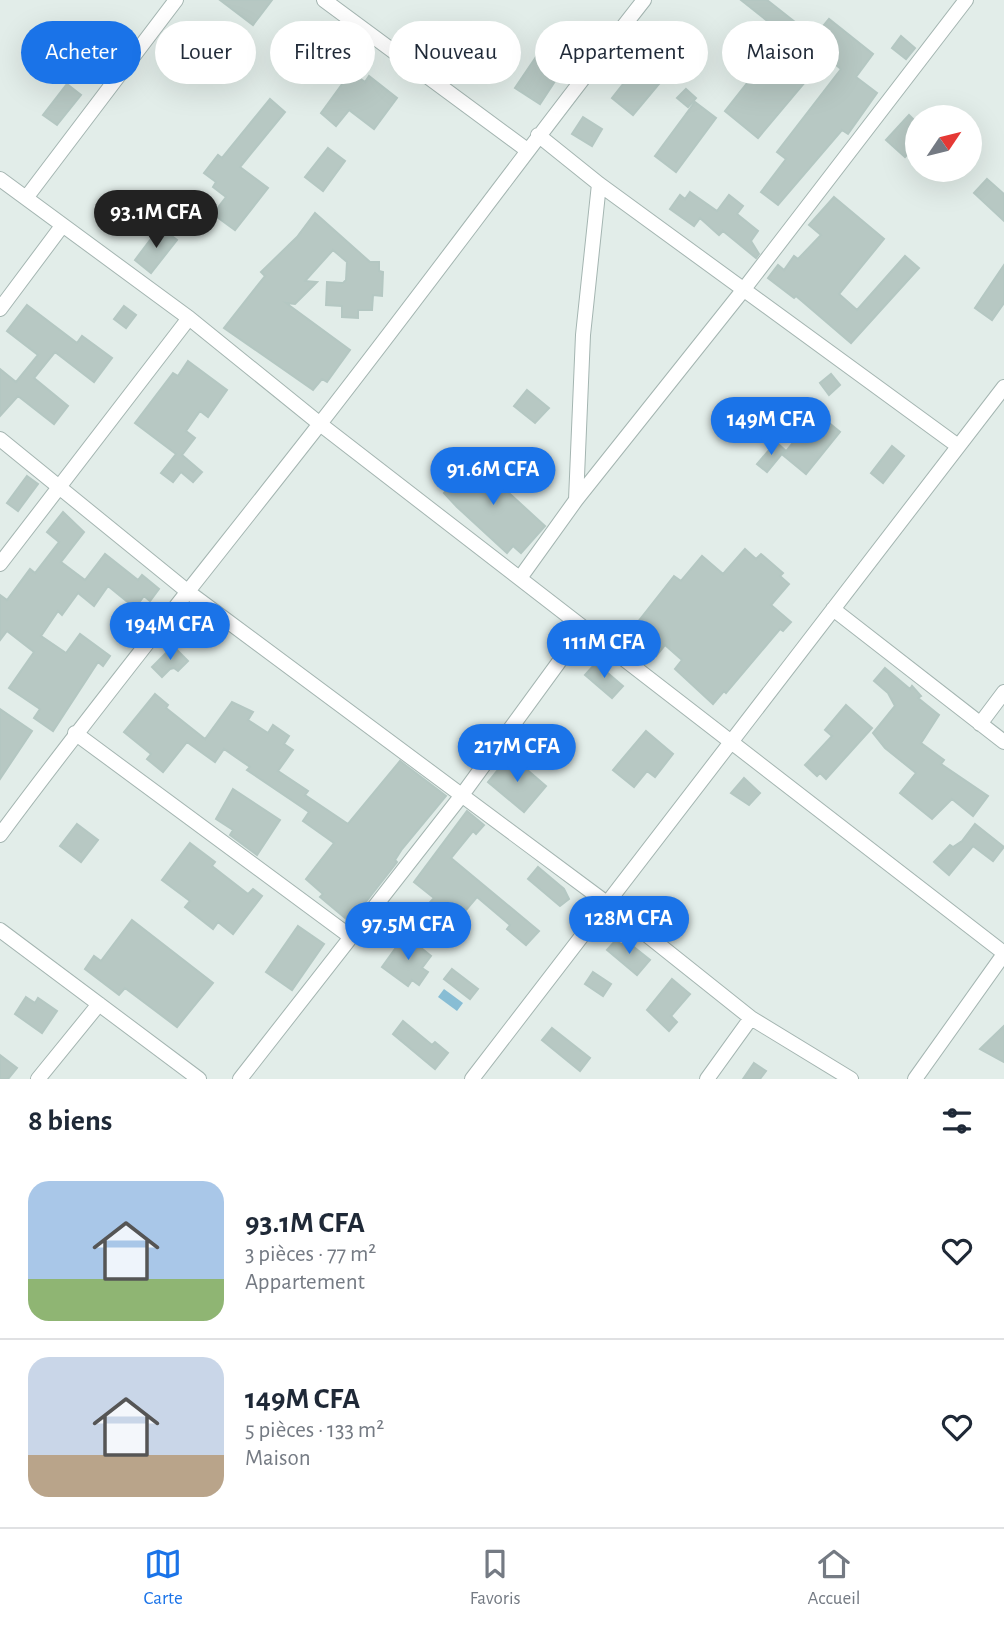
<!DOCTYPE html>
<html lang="fr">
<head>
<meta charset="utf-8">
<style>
	:root { --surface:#fff; --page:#f6f6f7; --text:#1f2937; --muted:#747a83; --line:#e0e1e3; --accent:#1a73e8 }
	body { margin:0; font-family:"Alegreya Sans",sans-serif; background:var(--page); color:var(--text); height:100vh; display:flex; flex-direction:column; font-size:26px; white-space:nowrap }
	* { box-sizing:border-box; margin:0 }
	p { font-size:23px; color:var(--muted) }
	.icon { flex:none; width:38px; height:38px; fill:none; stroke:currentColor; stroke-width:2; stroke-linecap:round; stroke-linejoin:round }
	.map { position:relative; height:1079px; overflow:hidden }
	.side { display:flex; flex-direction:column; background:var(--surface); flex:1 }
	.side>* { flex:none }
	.guide { position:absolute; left:21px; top:21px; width:962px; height:63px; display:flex; gap:14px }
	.needle { width:46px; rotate:55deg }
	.controls { position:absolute; left:905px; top:105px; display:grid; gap:14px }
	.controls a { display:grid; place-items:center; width:77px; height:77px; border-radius:50%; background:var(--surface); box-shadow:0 7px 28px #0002; font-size:35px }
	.price { position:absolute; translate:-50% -60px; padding:0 16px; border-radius:24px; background:var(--accent); color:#fff; font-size:23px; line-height:46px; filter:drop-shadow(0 2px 4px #0008) }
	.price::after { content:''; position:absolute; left:50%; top:42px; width:21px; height:16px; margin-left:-10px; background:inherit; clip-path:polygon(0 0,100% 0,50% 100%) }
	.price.on { background:#222; color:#fff }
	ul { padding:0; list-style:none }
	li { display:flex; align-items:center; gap:21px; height:175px; padding:0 28px }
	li+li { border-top:2px solid var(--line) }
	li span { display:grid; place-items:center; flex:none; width:196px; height:140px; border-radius:21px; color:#555 }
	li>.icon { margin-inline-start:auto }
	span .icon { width:84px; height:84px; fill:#fffc; stroke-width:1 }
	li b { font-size:30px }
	h2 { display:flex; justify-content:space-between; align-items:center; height:84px; padding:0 28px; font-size:30px }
	.pill { padding:0 24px; border-radius:32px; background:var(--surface); box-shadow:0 7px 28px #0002; font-size:24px; line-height:63px }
	.pill.on { background:var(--accent); color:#fff }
	.menu { display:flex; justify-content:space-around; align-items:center; height:98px; border-top:2px solid var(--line); background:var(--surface); font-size:19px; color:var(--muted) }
	.menu a { display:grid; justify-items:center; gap:4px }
	.menu .on { color:var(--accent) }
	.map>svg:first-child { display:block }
	.water { fill:#88bdd4 }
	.building { fill:#b7c8c3; stroke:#b4c7c2; stroke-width:2 }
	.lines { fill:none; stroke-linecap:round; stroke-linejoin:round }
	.minor-casing { stroke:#a4b5b1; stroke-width:16 }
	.minor { stroke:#fff; stroke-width:14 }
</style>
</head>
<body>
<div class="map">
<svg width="1004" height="1079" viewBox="0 0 1004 1079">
	<rect width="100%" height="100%" fill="#e2ede9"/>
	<path class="water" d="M444 989 463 1003 457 1011 438 997Z"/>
	<path class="building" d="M220 0H272L253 25Z
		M741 0H767L814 37 829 19 873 54 856 77 877 93 848 134 842 130 778 205 761 192 786 159 777 152 841 69 826 57 758 138 725 111 785 35Z
		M555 29 578 46 540 104 515 88Z
		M679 31 693 43 633 115 612 98 642 60 645 63 669 35 673 38Z
		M901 36 915 48 906 59 892 48Z
		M351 72 365 82 369 76 397 98 374 129 349 110 336 126 321 113Z
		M67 84 81 95 57 125 43 115Z
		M686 89 696 98 688 107 677 98Z
		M270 99 285 112 240 167 268 188 235 230 213 214 226 197 213 187 216 182 204 173 218 155 222 158Z
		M695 102 716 118 676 172 655 156Z
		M909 115 917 123V144L905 157 886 140Z
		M583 117 602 129 592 146 572 134Z
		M328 148 345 161 323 191 305 177Z
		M987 179 1004 194V221L974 193Z
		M690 192 717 211 729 195 743 206 737 214 758 231 751 241 759 254 756 258 723 231 719 235 700 218 694 226 670 209 680 195 685 199Z
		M834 197 884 239 839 294 857 310 905 256 919 268 851 343 796 296 794 298 768 278 778 265 784 270 794 256 798 259 821 235 809 225Z
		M315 213 370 262H379V271L383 272 382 296 373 295 372 310H358V318L342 317V306L326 305 327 282 343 283 346 280 347 262 333 250 305 281 317 282 295 304 286 303 350 350 327 382 322 379 313 390 224 328 265 276 261 272 297 237Z
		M160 227 177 240 151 273 135 260Z
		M1004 265V303L992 320 975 308Z
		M27 305 77 343 82 336 112 358 94 382 55 352 34 378 68 406 54 424 18 396 0 416V369L16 382 38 355 7 331Z
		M124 306 136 315 126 328 114 319Z
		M188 361 227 390 208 417 200 411 186 431 195 438 182 455 202 472 193 482 181 472 173 482 161 473 176 454 135 423 173 373 178 376Z
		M831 374 840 385 829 395 820 383Z
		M527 390 549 408 535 423 514 406Z
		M817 413 840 432 806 474 783 455Z
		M776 442 785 450 767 472 757 464Z
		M892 446 904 456 883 483 871 473Z
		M491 460 507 475 499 484 545 526 521 553 513 546 507 553 457 507 444 493 448 489 440 482 453 466 472 481Z
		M27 476 38 484 18 511 7 503Z
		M63 512 84 532 61 562 85 580 105 554 138 580 142 575 159 589 150 601 144 596 135 608 108 586 94 606 78 593 62 615 58 611 41 636 66 653 80 634 110 656 103 666 98 662 53 731 34 718 40 709 9 688 34 652 7 631 0 640V595L7 600 30 569 35 573 59 542 47 532Z
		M745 549 756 559 761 554 783 573 780 576 789 584 771 605 791 622 783 631 780 629 726 693 724 691 713 704 675 669 682 660 665 645 656 656 639 642 648 631 638 622 674 576 681 581 702 556 723 574Z
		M173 646 188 661 178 671 174 668 170 669 162 677 152 667Z
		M596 663 623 686 612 698 585 675Z
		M885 668 910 689 912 686 921 696 918 698 939 715 921 743 944 760 941 764 988 796 973 816 952 799 932 819 900 793 916 773 885 748 873 733 895 706 888 693 874 681Z
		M155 694 168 705 166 708 205 739 232 702 253 712 248 720 268 733 273 725 289 736 284 744 293 750 278 771 308 791 305 795 348 824 400 761 446 796 402 849 395 860 397 862 350 922 320 897 323 894 306 879 334 843 303 821 309 812 247 770 250 767 224 749 215 762 187 742 163 772 147 759 151 754 124 732Z
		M846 705 872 728 826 779 820 773 817 776 805 765 832 736 825 730Z
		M0 709 32 731 0 779Z
		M646 731 673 754 655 777 647 771 634 787 613 770Z
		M510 755 546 786 524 812 488 782Z
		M744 778 760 793 749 805 731 793Z
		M233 789 280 820 257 855 230 835 233 830 216 819Z
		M467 811 484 825 476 834 473 831 451 858 539 931 526 945 507 929 510 925 477 897 460 917 452 910 436 927 421 912 434 898 414 882Z
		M77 824 98 840 81 862 60 846Z
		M975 824 1004 847 993 861 973 846 949 875 934 862 950 845 953 847 962 841Z
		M190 843 215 862 212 866 248 894 253 889 262 896 233 934 218 922 213 929 185 907 190 901 162 880Z
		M538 867 564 889 569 899 560 906 528 879Z
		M132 920 213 983 177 1027 125 988 119 995 85 969 94 956 101 961Z
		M298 926 324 944 292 990 266 972Z
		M405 935 431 956 422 968 428 972 419 985 412 980 408 986 382 967Z
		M616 940 622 945 625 940 650 960 637 975 607 950Z
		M452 969 478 989 470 999 444 979Z
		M593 972 611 984 603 996 585 984Z
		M672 979 690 994 671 1016 677 1022 669 1031 647 1010Z
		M26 997 35 1003 38 998 57 1011 42 1033 15 1014Z
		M403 1021 432 1045 435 1042 448 1053 435 1069 393 1034Z
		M1004 1026V1062L980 1049Z
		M552 1028 590 1058 580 1071 542 1040Z
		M0 1055 17 1068 8 1079H0Z
		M754 1063 766 1071 760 1079H743Z"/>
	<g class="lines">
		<g class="minor-casing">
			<path id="minor" d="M324 0 527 150
				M538 135 599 184 958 446
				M0 179 189 318 320 424 1004 953
				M26 198 176 0
				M0 309 62 226
				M0 439 187 591 608 904 751 1018 851 1079
				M576 500 583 335 599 184
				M0 564 189 318
				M520 578 576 500 744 289 966 0
				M833 609 1004 742
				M980 724 1004 692
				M75 733 351 937
				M0 835C103 696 212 562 319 425 429 284 534 140 644 0
				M0 930 199 1079
				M38 1079 99 1004
				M240 1079 462 795 583 629
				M472 1079 1004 387
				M707 1079 751 1018
				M915 1079 1004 954"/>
		</g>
		<use href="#minor" class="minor"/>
	</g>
</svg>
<div class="controls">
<a><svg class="needle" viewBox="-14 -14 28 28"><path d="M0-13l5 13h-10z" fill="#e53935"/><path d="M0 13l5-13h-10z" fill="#747a83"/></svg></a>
</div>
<b class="price on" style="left:156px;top:250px">93.1M CFA</b>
<b class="price" style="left:771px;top:457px">149M CFA</b>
<b class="price" style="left:493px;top:507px">91.6M CFA</b>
<b class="price" style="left:170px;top:662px">194M CFA</b>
<b class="price" style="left:604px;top:680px">111M CFA</b>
<b class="price" style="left:517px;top:784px">217M CFA</b>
<b class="price" style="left:629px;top:956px">128M CFA</b>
<b class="price" style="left:408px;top:962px">97.5M CFA</b>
<div class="guide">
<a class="pill on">Acheter</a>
<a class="pill">Louer</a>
<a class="pill">Filtres</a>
<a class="pill">Nouveau</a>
<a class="pill">Appartement</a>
<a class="pill">Maison</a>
</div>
</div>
<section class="side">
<h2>8 biens<svg class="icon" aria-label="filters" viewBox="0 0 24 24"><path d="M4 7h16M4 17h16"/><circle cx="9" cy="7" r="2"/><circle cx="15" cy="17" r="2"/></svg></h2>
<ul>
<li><span style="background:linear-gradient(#a9c7e8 70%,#8fb573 0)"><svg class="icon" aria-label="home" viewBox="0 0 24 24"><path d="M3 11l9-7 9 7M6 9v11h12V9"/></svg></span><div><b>93.1M CFA</b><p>3 pièces · 77 m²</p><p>Appartement</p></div><svg class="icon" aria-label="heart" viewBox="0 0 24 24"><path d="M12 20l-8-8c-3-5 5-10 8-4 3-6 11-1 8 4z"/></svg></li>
<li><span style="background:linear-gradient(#c9d6e8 70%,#b9a48a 0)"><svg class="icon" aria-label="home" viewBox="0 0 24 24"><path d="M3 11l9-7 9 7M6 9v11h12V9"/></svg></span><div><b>149M CFA</b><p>5 pièces · 133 m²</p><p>Maison</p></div><svg class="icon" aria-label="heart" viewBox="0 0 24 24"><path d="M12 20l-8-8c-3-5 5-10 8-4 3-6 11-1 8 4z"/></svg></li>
</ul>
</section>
<nav class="menu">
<a class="on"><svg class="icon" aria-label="map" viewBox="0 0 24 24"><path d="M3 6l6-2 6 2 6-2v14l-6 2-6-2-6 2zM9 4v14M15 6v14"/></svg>Carte</a>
<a><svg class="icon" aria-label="saved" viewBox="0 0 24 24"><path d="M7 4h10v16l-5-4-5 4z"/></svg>Favoris</a>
<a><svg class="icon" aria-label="home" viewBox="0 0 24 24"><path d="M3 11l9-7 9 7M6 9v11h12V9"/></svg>Accueil</a>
</nav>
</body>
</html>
